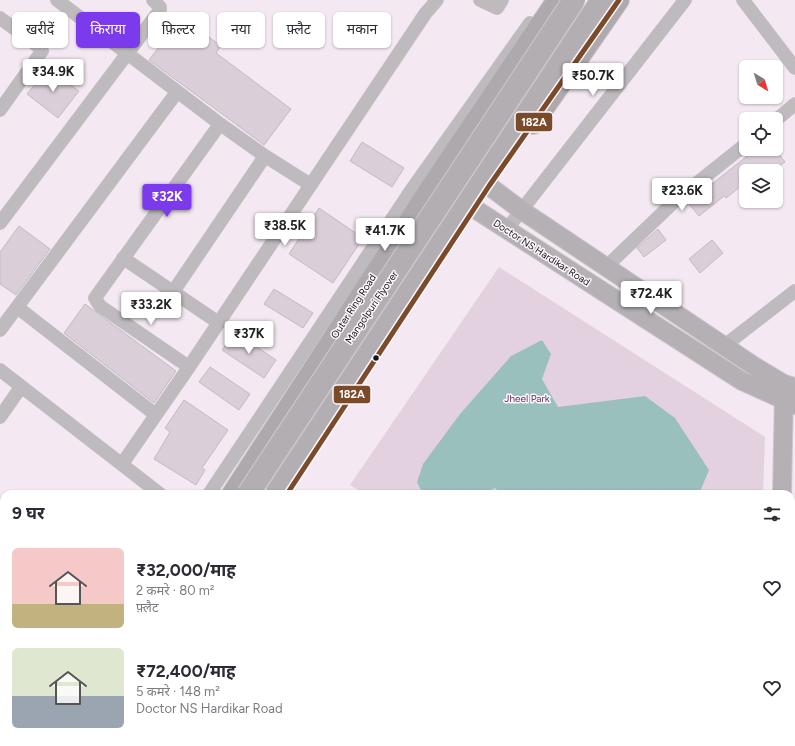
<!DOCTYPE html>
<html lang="hi">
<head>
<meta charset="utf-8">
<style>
	:root { --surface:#fff; --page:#f2f2f3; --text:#2b2b33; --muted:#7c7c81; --accent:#7c3aed }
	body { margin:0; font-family:Figtree,"Noto Sans Devanagari",sans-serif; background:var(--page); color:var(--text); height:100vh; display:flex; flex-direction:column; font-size:15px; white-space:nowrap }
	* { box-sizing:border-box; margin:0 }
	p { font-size:13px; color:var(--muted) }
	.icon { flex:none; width:22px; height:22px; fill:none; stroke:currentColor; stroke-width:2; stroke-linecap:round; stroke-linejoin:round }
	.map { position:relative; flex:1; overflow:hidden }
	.sheet { position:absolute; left:0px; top:490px; width:795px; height:256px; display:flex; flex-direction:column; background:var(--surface); border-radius:12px 12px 0 0; box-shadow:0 1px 3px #0004 }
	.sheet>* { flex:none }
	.top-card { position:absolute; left:12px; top:12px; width:400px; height:36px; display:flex; gap:8px }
	.needle { width:26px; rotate:142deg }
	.buttons { position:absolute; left:739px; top:60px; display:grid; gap:8px }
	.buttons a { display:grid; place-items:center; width:44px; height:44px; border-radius:6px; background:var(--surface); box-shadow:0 1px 3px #0004; font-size:20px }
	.price { position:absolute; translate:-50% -34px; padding:0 9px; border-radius:4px; background:#fff; color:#222; font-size:13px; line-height:26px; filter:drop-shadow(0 1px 2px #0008) }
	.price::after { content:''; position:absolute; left:50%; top:24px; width:12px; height:9px; margin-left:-6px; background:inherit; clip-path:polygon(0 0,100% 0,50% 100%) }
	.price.selected { background:var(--accent); color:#fff }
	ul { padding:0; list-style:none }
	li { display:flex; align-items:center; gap:12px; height:100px; padding:0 12px }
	li span { display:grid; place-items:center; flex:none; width:112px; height:80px; border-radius:6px; color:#555 }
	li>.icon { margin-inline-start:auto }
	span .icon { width:48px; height:48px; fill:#fffc; stroke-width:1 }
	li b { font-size:17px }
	h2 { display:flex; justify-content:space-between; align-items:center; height:48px; padding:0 12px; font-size:17px }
	.pill { padding:0 14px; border-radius:6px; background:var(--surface); box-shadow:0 1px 3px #0004; font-size:14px; line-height:36px }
	.pill.selected { background:var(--accent); color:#fff }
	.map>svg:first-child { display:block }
	.green { fill:#e4d1e0 }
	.water { fill:#9ac0be }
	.building { fill:#daced8; stroke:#c2bbc1 }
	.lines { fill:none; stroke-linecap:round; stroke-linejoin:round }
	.street-casing { stroke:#d0c7ce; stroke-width:14 }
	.secondary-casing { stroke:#d0c7ce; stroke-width:20 }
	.primary-casing { stroke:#d0c7ce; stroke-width:22 }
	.highway-casing { stroke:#d0c7ce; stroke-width:24 }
	.street { stroke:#bebabd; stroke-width:13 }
	.secondary { stroke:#b4b0b3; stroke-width:18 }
	.primary { stroke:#ada9ad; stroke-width:20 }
	.highway { stroke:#b3aeb2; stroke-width:22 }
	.highway-bridge-casing { stroke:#d0c7ce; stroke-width:24; stroke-linecap:butt }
	.highway-bridge { stroke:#b3aeb2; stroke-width:22 }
	.bus-1-casing { stroke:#fef7fd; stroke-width:8 }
	.bus-1 { stroke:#7a4b2a; stroke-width:5 }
	.bus-dot { fill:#181217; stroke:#fef7fd; stroke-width:1.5 }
	.labels { text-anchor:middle; stroke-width:3; stroke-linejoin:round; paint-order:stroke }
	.street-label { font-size:10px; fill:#181217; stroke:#fef7fd }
	.park-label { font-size:10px; fill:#5f2f59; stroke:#fef7fd }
	.line-badge { stroke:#fef7fd; stroke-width:1.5 }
	.badge-label { font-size:11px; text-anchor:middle; font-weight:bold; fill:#fff }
</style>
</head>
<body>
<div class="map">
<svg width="795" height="746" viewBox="0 0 795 746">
	<rect width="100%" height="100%" fill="#f4e9f2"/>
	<path class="green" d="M499 267 765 437 763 494H365L350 485Z"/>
	<path class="water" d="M542 340 551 354 542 379 558 407 645 396 675 418 709 470 699 494H501L495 488 483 494H423L417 482 423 464 460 414 511 356Z"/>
	<path class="building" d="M182 17 221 46 216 53 291 109 264 145 149 60Z
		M48 69 79 91 58 118 27 94Z
		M362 142 404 168 392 187 350 161Z
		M756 149H775L785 162 773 171H746V182L726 198 724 196 699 216 688 203Z
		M319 208 363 238 333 283 289 254Z
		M19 226 50 249 16 295 0 284V252Z
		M658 229 666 240 644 257 637 248Z
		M712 240 723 253 700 273 689 259Z
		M274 289 313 313 303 328 264 304Z
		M85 304 176 371 154 403 64 333Z
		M235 332 276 360 264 378 222 350Z
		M210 367 250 394 239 410 199 382Z
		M184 400 228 430 202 468 205 470 196 485 154 459 170 432 165 428Z"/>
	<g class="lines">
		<g class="street-casing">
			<path id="street" d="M57 0 220 124 265 156 173 292
				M480 0 497 8 502 0
				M743 0 795 68
				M0 18 39 47 42 51 0 110
				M776 120 795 104
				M265 156 311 185
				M0 223 160 10V7L153 0
				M507 229 685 0
				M123 258 219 323
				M606 267 677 199 746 144
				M17 307 156 415
				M0 330 177 92
				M724 346 795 291
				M189 367 100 306 95 298 220 124
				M0 370 160 494
				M0 417 21 387
				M122 464 189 367 425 14 437 0
				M209 494 412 189 530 23
				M0 515 4 518
				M791 570H795
				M0 613 4 608
				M0 701 4 695
				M42 746 45 742
				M168 746 171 742"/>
		</g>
		<g class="secondary-casing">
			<path id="secondary" d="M489 186 521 210 754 366 784 384 795 387
				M475 209 742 381 795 405
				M782 494 784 391
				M778 742V746"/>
		</g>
		<g class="primary-casing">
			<path id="primary" d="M533 124 619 0
				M232 494 433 184 557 0
				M65 746 68 742"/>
		</g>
		<g class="highway-casing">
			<path id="highway" d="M83 746 86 742
				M111 746 113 742"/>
		</g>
		<use href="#street" class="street"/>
		<use href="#secondary" class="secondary"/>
		<use href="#primary" class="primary"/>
		<use href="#highway" class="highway"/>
		<g class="highway-bridge-casing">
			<path id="highway-bridge" d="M248 494 574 0
				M276 494 602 0"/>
		</g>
		<use href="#highway-bridge" class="highway-bridge"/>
		<g class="bus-1-casing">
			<path id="bus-1" d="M287 494 489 186 619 0"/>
		</g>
		<use href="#bus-1" class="bus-1"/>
	</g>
	<circle class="bus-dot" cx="376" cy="358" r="3.5"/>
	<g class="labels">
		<g class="street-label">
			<text transform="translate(542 252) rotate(33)" y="4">Doctor NS Hardikar Road</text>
			<text transform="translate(353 306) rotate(-57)" y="4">Outer Ring Road</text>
			<text transform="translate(371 307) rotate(-56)" y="4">Mangolpuri Flyover</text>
		</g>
		<g class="park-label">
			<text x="527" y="402">Jheel Park</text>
		</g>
	</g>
	<g class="line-badge">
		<rect x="515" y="112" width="38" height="20" rx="4" fill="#7a4b2a"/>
		<rect x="333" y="385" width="38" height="19" rx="4" fill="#7a4b2a"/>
	</g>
	<g class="badge-label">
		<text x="534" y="126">182A</text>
		<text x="352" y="398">182A</text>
	</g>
</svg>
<div class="buttons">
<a><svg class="needle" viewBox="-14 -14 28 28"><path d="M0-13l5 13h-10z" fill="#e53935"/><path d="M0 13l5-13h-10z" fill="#7c7c81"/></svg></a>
<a><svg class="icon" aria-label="locate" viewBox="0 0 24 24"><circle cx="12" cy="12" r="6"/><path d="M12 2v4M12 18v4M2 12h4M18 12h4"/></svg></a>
<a><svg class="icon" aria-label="layers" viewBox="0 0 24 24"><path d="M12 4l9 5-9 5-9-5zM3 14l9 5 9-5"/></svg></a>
</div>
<b class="price" style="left:53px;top:93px">₹34.9K</b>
<b class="price" style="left:593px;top:97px">₹50.7K</b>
<b class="price" style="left:682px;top:212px">₹23.6K</b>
<b class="price selected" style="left:167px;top:218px">₹32K</b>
<b class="price" style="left:285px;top:247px">₹38.5K</b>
<b class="price" style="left:385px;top:252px">₹41.7K</b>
<b class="price" style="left:651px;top:315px">₹72.4K</b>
<b class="price" style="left:151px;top:326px">₹33.2K</b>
<b class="price" style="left:249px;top:355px">₹37K</b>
<div class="top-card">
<a class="pill">खरीदें</a>
<a class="pill selected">किराया</a>
<a class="pill">फ़िल्टर</a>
<a class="pill">नया</a>
<a class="pill">फ़्लैट</a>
<a class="pill">मकान</a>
</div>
<section class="sheet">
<h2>9 घर<svg class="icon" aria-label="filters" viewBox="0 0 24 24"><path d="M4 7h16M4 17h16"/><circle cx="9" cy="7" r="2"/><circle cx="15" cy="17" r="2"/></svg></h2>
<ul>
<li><span style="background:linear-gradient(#f6c9c9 70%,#c2b280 0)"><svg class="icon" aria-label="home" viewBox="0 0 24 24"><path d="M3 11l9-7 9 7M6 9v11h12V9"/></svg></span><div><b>₹32,000/माह</b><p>2 कमरे · 80 m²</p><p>फ़्लैट</p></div><svg class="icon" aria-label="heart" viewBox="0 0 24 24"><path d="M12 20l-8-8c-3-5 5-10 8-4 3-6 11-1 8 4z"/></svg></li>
<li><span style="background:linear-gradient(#dfe7d0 60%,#9aa5b1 0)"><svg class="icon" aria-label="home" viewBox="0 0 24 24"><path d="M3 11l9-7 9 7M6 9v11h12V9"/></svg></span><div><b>₹72,400/माह</b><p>5 कमरे · 148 m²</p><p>Doctor NS Hardikar Road</p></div><svg class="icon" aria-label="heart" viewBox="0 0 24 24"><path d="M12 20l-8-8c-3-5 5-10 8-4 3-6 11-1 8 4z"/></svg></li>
</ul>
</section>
</div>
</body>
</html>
